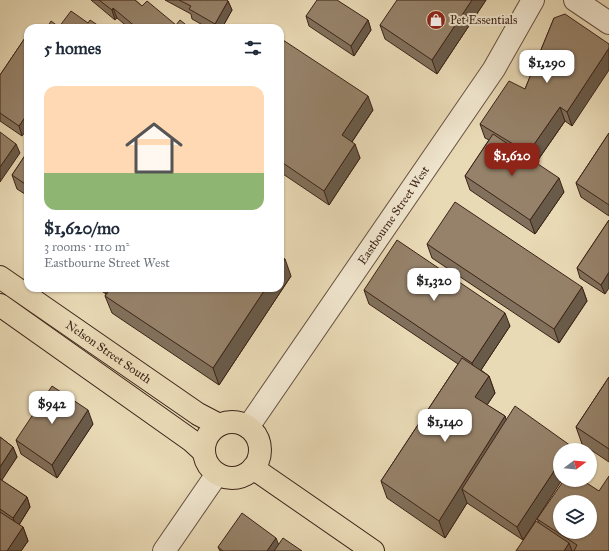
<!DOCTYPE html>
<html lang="en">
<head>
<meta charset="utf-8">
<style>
	:root { --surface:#fff; --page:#f2f2f3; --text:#1f2937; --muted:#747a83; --line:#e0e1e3; --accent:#8f2418 }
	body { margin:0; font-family:"IM FELL Great Primer",serif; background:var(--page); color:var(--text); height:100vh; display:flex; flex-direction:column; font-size:15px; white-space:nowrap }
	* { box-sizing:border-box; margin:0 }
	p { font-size:13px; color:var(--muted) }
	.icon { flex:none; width:22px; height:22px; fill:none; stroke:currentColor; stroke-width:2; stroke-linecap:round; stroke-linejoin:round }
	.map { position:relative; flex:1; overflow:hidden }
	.side { position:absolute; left:24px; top:24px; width:260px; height:268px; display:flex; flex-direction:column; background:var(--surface); border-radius:12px; box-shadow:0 1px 3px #0004 }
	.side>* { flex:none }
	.needle { width:26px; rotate:74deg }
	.controls { position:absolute; left:553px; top:443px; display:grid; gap:8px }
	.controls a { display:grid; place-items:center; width:44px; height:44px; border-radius:50%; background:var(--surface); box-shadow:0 1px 3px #0004; font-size:20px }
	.price { position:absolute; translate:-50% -34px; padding:0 9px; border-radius:8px; background:#fff; color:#222; font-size:13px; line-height:26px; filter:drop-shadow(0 1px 2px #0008) }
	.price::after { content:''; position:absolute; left:50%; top:24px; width:12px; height:9px; margin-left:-6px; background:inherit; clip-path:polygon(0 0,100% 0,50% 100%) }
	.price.selected { background:var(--accent); color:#fff }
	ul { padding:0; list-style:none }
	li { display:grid; align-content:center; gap:8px; height:212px; padding:0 20px }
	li+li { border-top:1px solid var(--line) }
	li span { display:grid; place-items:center; height:124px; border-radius:12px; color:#555 }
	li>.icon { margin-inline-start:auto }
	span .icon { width:72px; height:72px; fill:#fffc; stroke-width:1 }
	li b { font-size:17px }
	h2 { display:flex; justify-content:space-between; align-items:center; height:48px; padding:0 20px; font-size:17px }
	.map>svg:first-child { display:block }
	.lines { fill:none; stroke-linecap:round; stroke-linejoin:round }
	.minor-casing { stroke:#67503f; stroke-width:24 }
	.major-casing { stroke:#3c2217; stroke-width:24 }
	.minor { stroke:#f1e7d0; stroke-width:22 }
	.major { stroke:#e9dab6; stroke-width:22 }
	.wall { fill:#81705b; stroke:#3c2217 }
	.shaded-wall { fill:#695b4a; stroke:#3c2217 }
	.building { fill:#96826a; stroke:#3c2217; fill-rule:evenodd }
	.labels { text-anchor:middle; stroke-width:4; stroke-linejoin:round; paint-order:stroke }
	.poi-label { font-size:12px; fill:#3c2217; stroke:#f1e7d0; text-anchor:start }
	.street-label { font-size:12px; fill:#3c2217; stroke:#f1e7d0 }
</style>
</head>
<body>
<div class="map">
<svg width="609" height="551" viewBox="0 0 609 551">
	<rect width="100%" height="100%" fill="#e9dab6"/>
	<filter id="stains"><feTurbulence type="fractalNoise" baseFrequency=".005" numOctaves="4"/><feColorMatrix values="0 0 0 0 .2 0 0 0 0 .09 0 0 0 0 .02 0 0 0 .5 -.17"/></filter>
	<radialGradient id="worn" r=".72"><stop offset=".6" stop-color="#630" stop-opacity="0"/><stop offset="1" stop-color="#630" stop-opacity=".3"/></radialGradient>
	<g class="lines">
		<g class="minor-casing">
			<g id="minor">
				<path d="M575 0 609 23"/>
				<path id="s1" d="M248 427 494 69 533 0"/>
				<path d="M164 551 217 474"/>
			</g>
		</g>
		<g class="major-casing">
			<g id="major">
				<path id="s2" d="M0 277 198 414 219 425"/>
				<path d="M0 305 192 441 203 451"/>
				<circle cx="232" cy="450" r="28"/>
				<path d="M253 468 373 551"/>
			</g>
		</g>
		<use href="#minor" class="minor"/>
		<use href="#major" class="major"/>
	</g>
	<path class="wall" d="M91 0H135L142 6 176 25 190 28H129L117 18 115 20Z
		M165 0H227L228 1 232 10 222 28H208L192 19 191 14Z
		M486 0 437 74 385 39 380 25Z
		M306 16 368 20 371 30 354 56 309 26Z
		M554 18 572 126 565 121 536 163 564 192 535 234 470 190 465 176 489 140 485 138 480 124 525 89Z
		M27 35 22 136 0 121V75Z
		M280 38 373 110 352 142 360 158 329 205 280 172Z
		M609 133V216L581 197 576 183Z
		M28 151V196L17 189 12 175Z
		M609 220 605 294 580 278 577 268Z
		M427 244 582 287 587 301 559 343 432 258Z
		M291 276 219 385 112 313 105 296 106 294 97 288H280Z
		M364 290 510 326 481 370 489 376 495 393 487 405 505 416 506 420 523 540 467 503 445 538 387 498 381 481 458 364 369 304Z
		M609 377V462L582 444 576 427Z
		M93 424 57 478 21 454 16 440Z
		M0 437 13 447 17 457 1 480 27 497 30 507 19 525 23 527 28 541 21 551H0Z
		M537 519 609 551H516L539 523Z
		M279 544 302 551H220L218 547Z"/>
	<path class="shaded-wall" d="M472 0H486L437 74 432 60Z
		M228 1 232 10 222 28H217L215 24Z
		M113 8 117 18 115 20 112 10Z
		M368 20 371 30 354 56 351 46Z
		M609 48V70L572 126 567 112Z
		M368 96 373 110 347 149 342 135Z
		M560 107 565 121 533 167 528 153Z
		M28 113V128L22 136 19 126Z
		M16 144 20 153 0 182V167Z
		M355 144 360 158 329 205 324 191Z
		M559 178 564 192 535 234 530 220Z
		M285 259 291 276 219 385 213 368 266 288H280V267Z
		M609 272V288L605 294 601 285Z
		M582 287 587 301 559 343 554 329Z
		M104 288H111L107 295Z
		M505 313 510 326 477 376 472 363Z
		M489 376 495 393 481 414 475 397Z
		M88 410 93 424 57 478 52 465Z
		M505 416 511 433 462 489 467 503 445 538 439 521Z
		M571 446 572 450H568Z
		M13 447 17 457 0 483V467Z
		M560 462V480H562L523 540 517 527Z
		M27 497 30 507 17 528 13 518Z
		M23 527 28 541 21 551H7Z
		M276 538 280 548 278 551H267Z
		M569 543 572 551H564Z"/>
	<path class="building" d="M99 0H135L142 6 147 1 176 25 180 20 190 28H137L113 8 112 10Z
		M179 0H227L228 1 215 24 189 9 191 6Z
		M317 0H337L368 20 351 46 306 16Z
		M397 0H472L432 60 380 25Z
		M71 11 88 23 90 20 102 28H47L51 21 59 27Z
		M565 14 609 44V48L567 112 560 107 528 153 480 124 509 81 525 89 554 18Z
		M27 35 28 36V113L19 126 0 113V75Z
		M280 38 368 96 342 135 355 144 324 191 280 161Z
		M0 132 16 144 0 167Z
		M609 133V205L576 183Z
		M493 134 559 178 530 220 465 176Z
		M28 151V186L12 175Z
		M455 202 582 287 554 329 427 244Z
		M609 220V272L601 285 577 268Z
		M397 240 505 313 472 363 364 290Z
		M280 255 285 259 280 267Z
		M111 288H266L213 368 105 296Z
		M462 358 489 376 475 397 505 416 439 521 381 481Z
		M609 377V449L576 427Z
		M52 386 88 410 52 465 16 440Z
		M515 406 571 446 568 450H560V462L517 527 462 489Z
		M0 437 13 447 0 467Z
		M609 476V551H574L577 545 537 519 564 480H582L599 491ZM560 502H590V532H560Z
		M0 479 27 497 13 518 0 509Z
		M0 512 23 527 7 551H0Z
		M242 513 276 538 267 551H223L218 547Z
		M536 521 569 543 564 551H516Z
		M283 538 302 551H274Z"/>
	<defs>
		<g id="shop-disc" transform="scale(1)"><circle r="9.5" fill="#8f2418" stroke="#f1e7d0"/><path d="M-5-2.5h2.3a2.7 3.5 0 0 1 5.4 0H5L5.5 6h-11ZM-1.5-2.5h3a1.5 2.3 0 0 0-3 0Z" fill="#fff"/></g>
	</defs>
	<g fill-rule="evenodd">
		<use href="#shop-disc" x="436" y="20"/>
	</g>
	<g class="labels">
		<g class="poi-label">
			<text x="450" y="24">Pet Essentials</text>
		</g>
		<g class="street-label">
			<text dy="4" stroke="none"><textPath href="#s1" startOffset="257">Eastbourne Street West</textPath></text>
			<text dy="4" stroke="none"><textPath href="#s2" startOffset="132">Nelson Street South</textPath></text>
		</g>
	</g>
	<rect width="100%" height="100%" filter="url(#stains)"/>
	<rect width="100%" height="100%" fill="url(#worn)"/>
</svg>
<div class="controls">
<a><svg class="needle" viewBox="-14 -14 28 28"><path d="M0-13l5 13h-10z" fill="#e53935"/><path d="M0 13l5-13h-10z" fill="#747a83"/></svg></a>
<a><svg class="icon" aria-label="layers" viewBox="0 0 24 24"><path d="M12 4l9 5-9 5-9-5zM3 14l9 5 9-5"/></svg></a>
</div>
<b class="price" style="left:547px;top:84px">$1,290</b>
<b class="price selected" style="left:512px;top:177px">$1,620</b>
<b class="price" style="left:434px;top:302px">$1,320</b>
<b class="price" style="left:52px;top:425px">$942</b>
<b class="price" style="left:445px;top:443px">$1,140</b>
<section class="side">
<h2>5 homes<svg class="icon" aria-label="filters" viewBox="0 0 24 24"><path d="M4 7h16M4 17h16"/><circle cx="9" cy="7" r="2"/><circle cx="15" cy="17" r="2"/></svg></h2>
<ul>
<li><span style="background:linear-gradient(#ffd9b3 70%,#8fb573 0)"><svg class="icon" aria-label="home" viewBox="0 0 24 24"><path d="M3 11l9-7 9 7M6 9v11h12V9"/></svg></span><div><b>$1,620/mo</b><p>3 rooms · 110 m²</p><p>Eastbourne Street West</p></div></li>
</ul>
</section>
</div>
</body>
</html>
